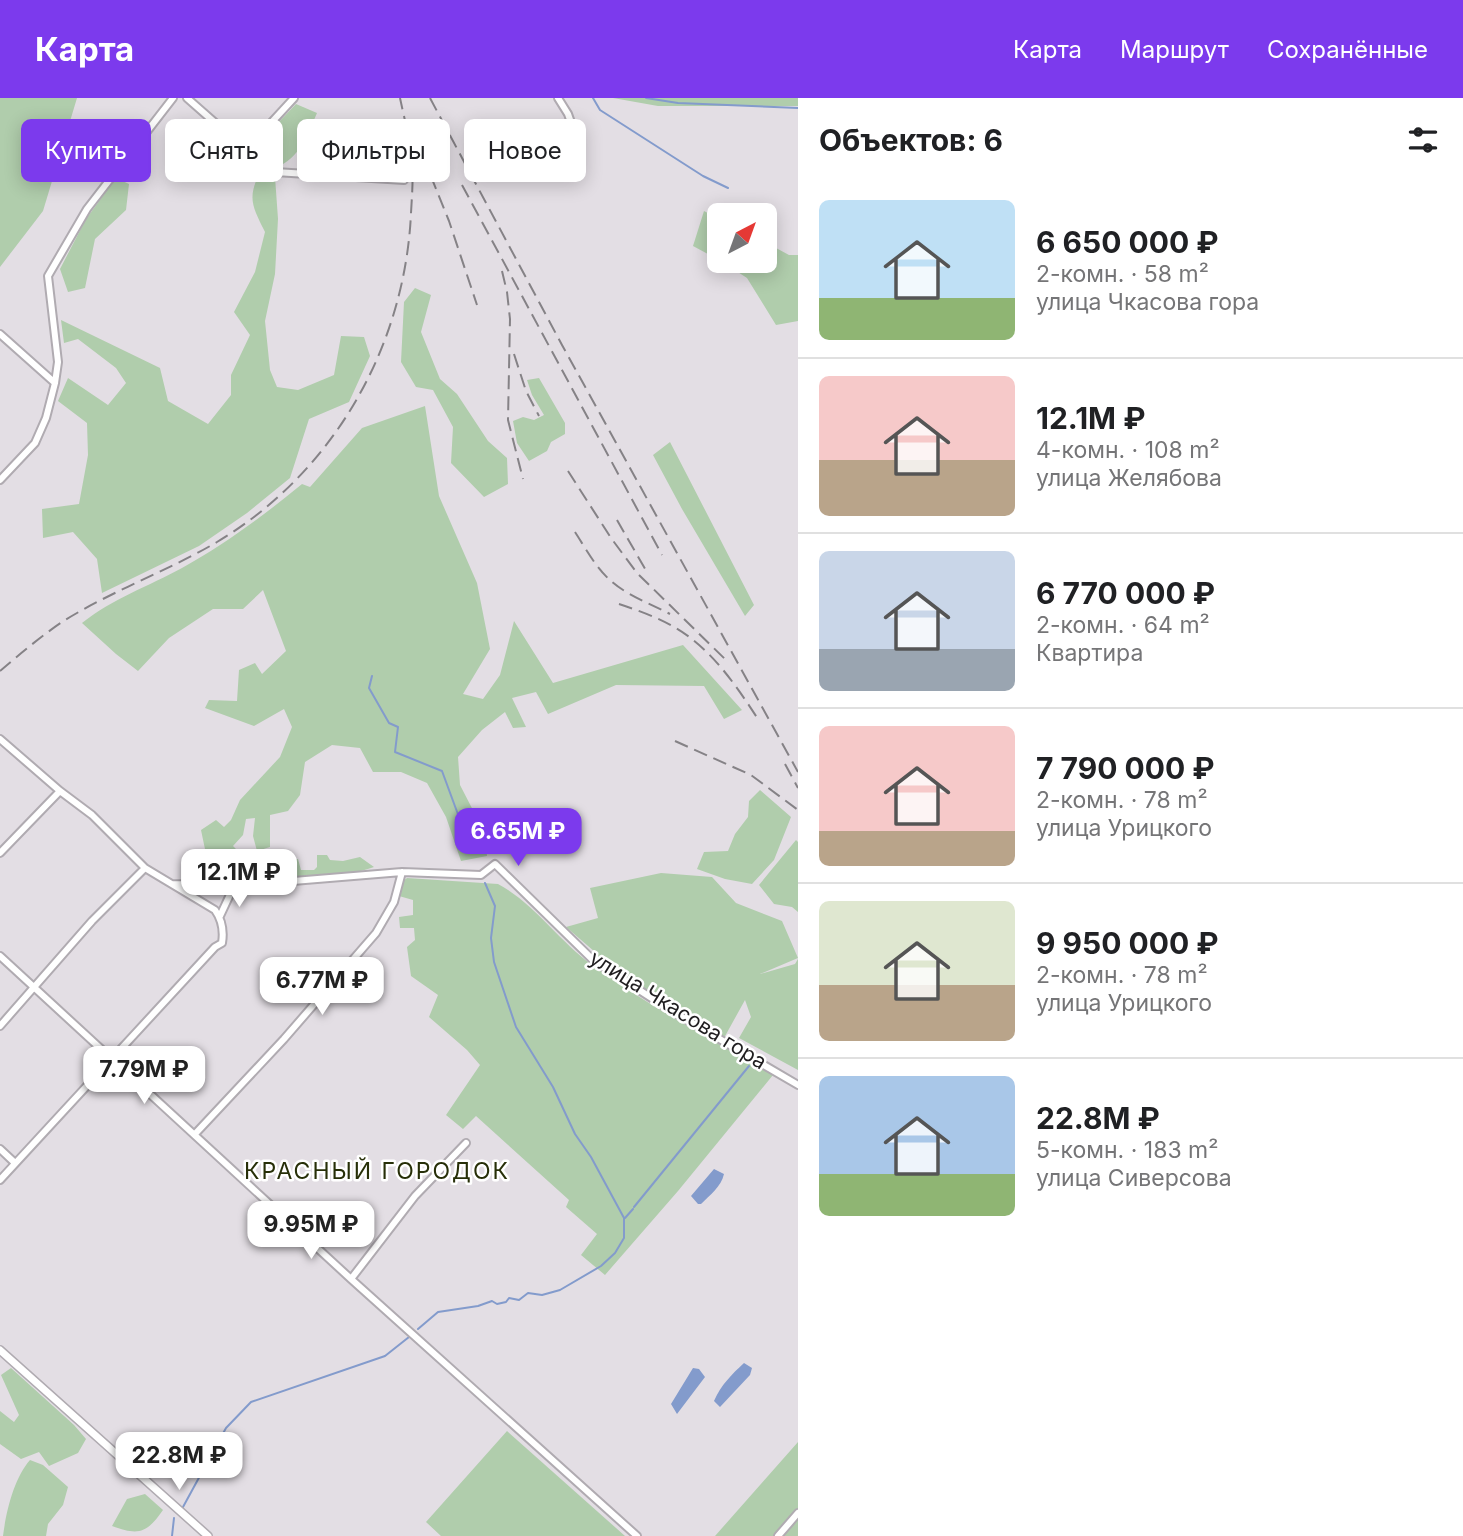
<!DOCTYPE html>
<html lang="ru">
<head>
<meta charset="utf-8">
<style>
	:root { --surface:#fff; --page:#f2f2f2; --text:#202124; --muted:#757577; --line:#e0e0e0; --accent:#7c3aed }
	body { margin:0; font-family:Inter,sans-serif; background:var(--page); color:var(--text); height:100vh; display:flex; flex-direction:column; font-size:26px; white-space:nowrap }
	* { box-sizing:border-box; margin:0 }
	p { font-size:23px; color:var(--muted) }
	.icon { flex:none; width:38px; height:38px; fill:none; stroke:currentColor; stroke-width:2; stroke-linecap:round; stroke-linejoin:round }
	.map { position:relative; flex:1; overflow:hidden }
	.side { display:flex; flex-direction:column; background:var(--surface); width:665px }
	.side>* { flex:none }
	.banner { position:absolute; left:21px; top:21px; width:665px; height:63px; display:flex; gap:14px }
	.needle { width:46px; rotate:41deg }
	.tools { position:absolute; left:707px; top:105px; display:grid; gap:14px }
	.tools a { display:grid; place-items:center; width:70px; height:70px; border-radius:10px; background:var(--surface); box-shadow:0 4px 18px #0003; font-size:35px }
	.price { position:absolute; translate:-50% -60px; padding:0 16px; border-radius:14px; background:#fff; color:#222; font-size:23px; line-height:46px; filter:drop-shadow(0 2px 4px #0008) }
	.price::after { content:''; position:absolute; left:50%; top:42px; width:21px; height:16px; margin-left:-10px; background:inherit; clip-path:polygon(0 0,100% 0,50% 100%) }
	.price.current { background:var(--accent); color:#fff }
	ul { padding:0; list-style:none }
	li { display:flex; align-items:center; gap:21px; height:175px; padding:0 21px }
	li+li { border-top:2px solid var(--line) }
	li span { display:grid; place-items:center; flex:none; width:196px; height:140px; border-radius:10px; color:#555 }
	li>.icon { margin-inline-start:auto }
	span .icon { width:84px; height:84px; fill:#fffc; stroke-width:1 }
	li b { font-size:30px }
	h2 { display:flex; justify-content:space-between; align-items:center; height:84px; padding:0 21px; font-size:30px }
	.chip { padding:0 24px; border-radius:10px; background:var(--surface); box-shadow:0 4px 18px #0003; font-size:24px; line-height:63px }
	.chip.current { background:var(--accent); color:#fff }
	header { display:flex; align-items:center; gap:42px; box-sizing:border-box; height:98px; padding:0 35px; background:var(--accent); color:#fff }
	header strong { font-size:33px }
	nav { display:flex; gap:38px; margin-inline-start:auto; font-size:24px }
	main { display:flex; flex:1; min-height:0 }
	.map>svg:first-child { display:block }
	.green { fill:#b0cdac }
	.water { fill:#839bcc }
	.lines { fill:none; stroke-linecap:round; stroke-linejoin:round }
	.stream { stroke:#839bcc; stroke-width:2 }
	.minor-casing { stroke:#b0abb1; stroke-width:10 }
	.tertiary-casing { stroke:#b0abb1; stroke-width:10 }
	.minor { stroke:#fff; stroke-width:6 }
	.tertiary { stroke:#fff; stroke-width:7 }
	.rail { stroke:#858286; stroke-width:2; stroke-dasharray:14 7; stroke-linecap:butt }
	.labels { text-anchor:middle; stroke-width:5; stroke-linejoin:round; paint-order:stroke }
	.street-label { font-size:21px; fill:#1f1d1f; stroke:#fff }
	.neighbourhood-label { font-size:23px; letter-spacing:2px; fill:#272f08; stroke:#fff }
</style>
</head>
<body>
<header>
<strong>Карта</strong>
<nav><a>Карта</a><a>Маршрут</a><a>Сохранённые</a></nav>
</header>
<main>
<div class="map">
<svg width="798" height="1438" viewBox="0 0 798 1438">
	<rect width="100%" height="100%" fill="#e3dee4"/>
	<path class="green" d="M0 0H77L43 113 0 169Z
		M613 0H798V8H658Z
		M296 6 317 15C307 38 300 60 275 70L256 55V48Z
		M506 43 516 56 523 71 516 81H505L488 58 498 47Z
		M261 73 275 79 278 121 275 176 265 223 270 272 277 289 298 292 334 277 341 238 364 239 370 258 349 304 309 321 290 380 247 415 199 448 102 495 97 461 73 434 43 440 42 411 79 406 88 357 87 325 58 303 68 280 108 307 126 285 116 270 78 241 64 245 61 222 160 270 168 303 208 326 231 297V277L250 237 234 214 255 174 265 134C253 109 246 100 261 73Z
		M116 80 129 86 126 112 95 141 85 190 68 194 60 171 86 121Z
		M704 113 719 121V162L693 148Z
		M765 144 789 157H798V223L776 227 747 180 721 163H765Z
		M415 190 431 197 421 234 440 281 457 296 488 343 507 360 508 386 484 399 451 365 453 329 433 292 416 289 401 264 404 204Z
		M539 280 565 325V336L551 344 547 353 529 363 517 345 513 323 523 319 534 322 544 317 532 297 527 282Z
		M425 308 439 398 477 485 490 551 463 596 483 601 500 577 514 523 553 585 683 547 742 612 724 621 704 588 616 587 548 616 536 594 512 600 526 629 513 630 505 614 482 632 458 659 460 687 476 718 486 748 487 758 461 763 446 719 427 685 401 674H373L360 650 332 647 305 664 300 697 288 713 270 717V749L257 753 253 738 255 720 246 721 243 737 233 748 240 755 230 780 215 782 188 775 187 771 206 756 201 732 216 722 224 729 231 722 240 702 280 659 292 629 284 611 254 628 205 610 209 602 237 603 239 572 255 565 262 576 286 553 263 492 243 511H213L169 540 138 573 116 556 82 525C112 501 149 488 182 470 227 445 263 418 302 386L310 389 362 330Z
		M670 344 754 507 745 518 682 411 653 357Z
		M760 692 791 719 774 762 752 786 725 781 697 771 704 754 728 753 735 736 748 719 749 703Z
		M796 742 798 744V814L792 809 774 806 759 787Z
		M317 757H327L330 762 343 763 360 759 374 769C342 781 301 778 267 779L263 773 277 763 298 761 301 772H314L317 769Z
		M661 775 712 779 736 805 782 823 798 860 760 876 795 866 798 861V972L739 940 751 919 745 902 724 940C680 914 634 890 594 858L595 854 566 829 598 820 590 790Z
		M407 780 498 786C534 805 558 842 591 866 648 908 711 941 773 977L678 1093 605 1177 581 1157 597 1136 566 1109 569 1102 476 1018 463 1031 446 1017 480 967 467 952 429 919 438 897 411 878 407 849 415 842 414 830H400L399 819 413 817V802L399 798 403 783Z
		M11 1270 74 1327 86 1341 78 1355 49 1368 39 1354 21 1361 0 1346V1313L14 1324 19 1317 1 1277Z
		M507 1333 625 1438H441L426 1424Z
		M798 1344V1438H715Z
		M30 1362 43 1367 68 1389 63 1407 48 1426 46 1438H3C6 1414 14 1380 30 1362Z
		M145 1396 163 1412C147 1435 139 1438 112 1428L127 1401Z"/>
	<path class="water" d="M714 1071 724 1076C721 1089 710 1097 701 1106H698L691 1098Z
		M744 1265 752 1270 750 1277 720 1309 714 1303C721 1287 732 1276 744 1265Z
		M693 1270 699 1271 705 1279 677 1316 671 1306Z"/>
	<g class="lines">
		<path class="stream" d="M593 0 600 12 703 78 728 90
			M646 0 678 5 798 10
			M372 578 369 590 389 625 398 629 395 654 442 673 470 749 479 755
			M634 1109 749 968
			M625 1120 633 1111
			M418 1231 438 1214 478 1208 492 1203 497 1206 506 1204 509 1200 519 1202 528 1195 542 1197 560 1192 601 1168 615 1155 624 1140V1120L591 1059 575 1036 553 989 516 929 494 864 491 840 495 808 485 785
			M183 1409 226 1330 251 1304 385 1258 409 1239
			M172 1438 174 1420"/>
		<g class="minor-casing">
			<path id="minor" d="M187 0 246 52 275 74 404 82
				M487 51 504 40 508 41 524 64C550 70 566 58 574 33L568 16 558 0
				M246 52 294 0
				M0 236 55 285
				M0 382 35 345 46 320 55 285 58 264 48 178 87 111 173 0
				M0 641 60 693 92 717 145 770 215 812C222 822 224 833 222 845L215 849 0 1082
				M0 755 60 693
				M172 786 234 788 402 774 481 777 495 766 593 862 670 912 798 987
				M220 818 234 788
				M0 858 351 1181 637 1438
				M0 928 92 823 145 770
				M195 1036 284 941 376 835 394 804 402 774
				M0 1051 15 1065
				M351 1181 415 1098 466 1045
				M778 1438 798 1415"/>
		</g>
		<g class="tertiary-casing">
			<path id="tertiary" d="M0 1252 208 1438"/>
		</g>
		<use href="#minor" class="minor"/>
		<use href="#tertiary" class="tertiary"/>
		<path class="rail" d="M430 0 562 247 798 674
			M415 39 449 123 477 207
			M462 87 662 457
			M502 173 507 194 510 221 508 322 523 381
			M514 256 526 293 539 318
			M568 373 611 440 637 475 728 564
			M617 422 648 476
			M575 434C586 451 596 470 611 483 628 498 651 506 670 516
			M619 506C637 512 657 519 674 529 711 550 735 586 758 621
			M0 573C20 556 40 539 62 524 111 493 168 473 217 444 333 375 405 249 411 115 412 96 414 76 411 57 409 38 404 19 400 0
			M675 643 751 677 798 712
			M785 666 798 690"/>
	</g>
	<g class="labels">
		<g class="street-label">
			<text transform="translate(678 912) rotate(32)" y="7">улица Чкасова гора</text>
		</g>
		<g class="neighbourhood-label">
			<text x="377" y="1081">КРАСНЫЙ ГОРОДОК</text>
		</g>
	</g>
</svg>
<div class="tools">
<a><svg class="needle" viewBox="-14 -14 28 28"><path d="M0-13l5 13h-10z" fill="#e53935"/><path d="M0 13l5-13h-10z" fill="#757577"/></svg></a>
</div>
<b class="price current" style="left:518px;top:770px">6.65M ₽</b>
<b class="price" style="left:239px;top:811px">12.1M ₽</b>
<b class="price" style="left:322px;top:919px">6.77M ₽</b>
<b class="price" style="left:144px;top:1008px">7.79M ₽</b>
<b class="price" style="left:311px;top:1163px">9.95M ₽</b>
<b class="price" style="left:179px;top:1394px">22.8M ₽</b>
<div class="banner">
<a class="chip current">Купить</a>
<a class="chip">Снять</a>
<a class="chip">Фильтры</a>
<a class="chip">Новое</a>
</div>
</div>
<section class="side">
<h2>Объектов: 6<svg class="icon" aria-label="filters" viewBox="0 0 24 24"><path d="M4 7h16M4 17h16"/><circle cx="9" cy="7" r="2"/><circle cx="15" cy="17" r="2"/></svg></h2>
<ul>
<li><span style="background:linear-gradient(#bfe0f5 70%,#8fb573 0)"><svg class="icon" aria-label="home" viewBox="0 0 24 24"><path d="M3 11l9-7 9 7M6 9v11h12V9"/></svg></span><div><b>6 650 000 ₽</b><p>2-комн. · 58 m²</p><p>улица Чкасова гора</p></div></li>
<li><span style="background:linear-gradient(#f6c9c9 60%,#b9a48a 0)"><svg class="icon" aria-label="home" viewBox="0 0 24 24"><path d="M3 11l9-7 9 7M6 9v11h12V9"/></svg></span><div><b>12.1M ₽</b><p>4-комн. · 108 m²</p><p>улица Желябова</p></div></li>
<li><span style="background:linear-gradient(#c9d6e8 70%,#9aa5b1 0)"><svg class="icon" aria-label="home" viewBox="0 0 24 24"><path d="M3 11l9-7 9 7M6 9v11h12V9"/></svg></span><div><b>6 770 000 ₽</b><p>2-комн. · 64 m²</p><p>Квартира</p></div></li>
<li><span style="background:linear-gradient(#f6c9c9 75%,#b9a48a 0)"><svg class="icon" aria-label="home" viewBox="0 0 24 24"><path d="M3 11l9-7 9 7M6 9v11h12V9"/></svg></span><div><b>7 790 000 ₽</b><p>2-комн. · 78 m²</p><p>улица Урицкого</p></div></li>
<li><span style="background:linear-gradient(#dfe7d0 60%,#b9a48a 0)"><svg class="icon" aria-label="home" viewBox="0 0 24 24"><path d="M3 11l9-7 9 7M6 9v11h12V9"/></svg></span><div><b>9 950 000 ₽</b><p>2-комн. · 78 m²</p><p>улица Урицкого</p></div></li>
<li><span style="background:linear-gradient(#a9c7e8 70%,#8fb573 0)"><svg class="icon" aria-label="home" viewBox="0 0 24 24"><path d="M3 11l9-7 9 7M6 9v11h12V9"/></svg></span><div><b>22.8M ₽</b><p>5-комн. · 183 m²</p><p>улица Сиверсова</p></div></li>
</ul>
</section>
</main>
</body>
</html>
